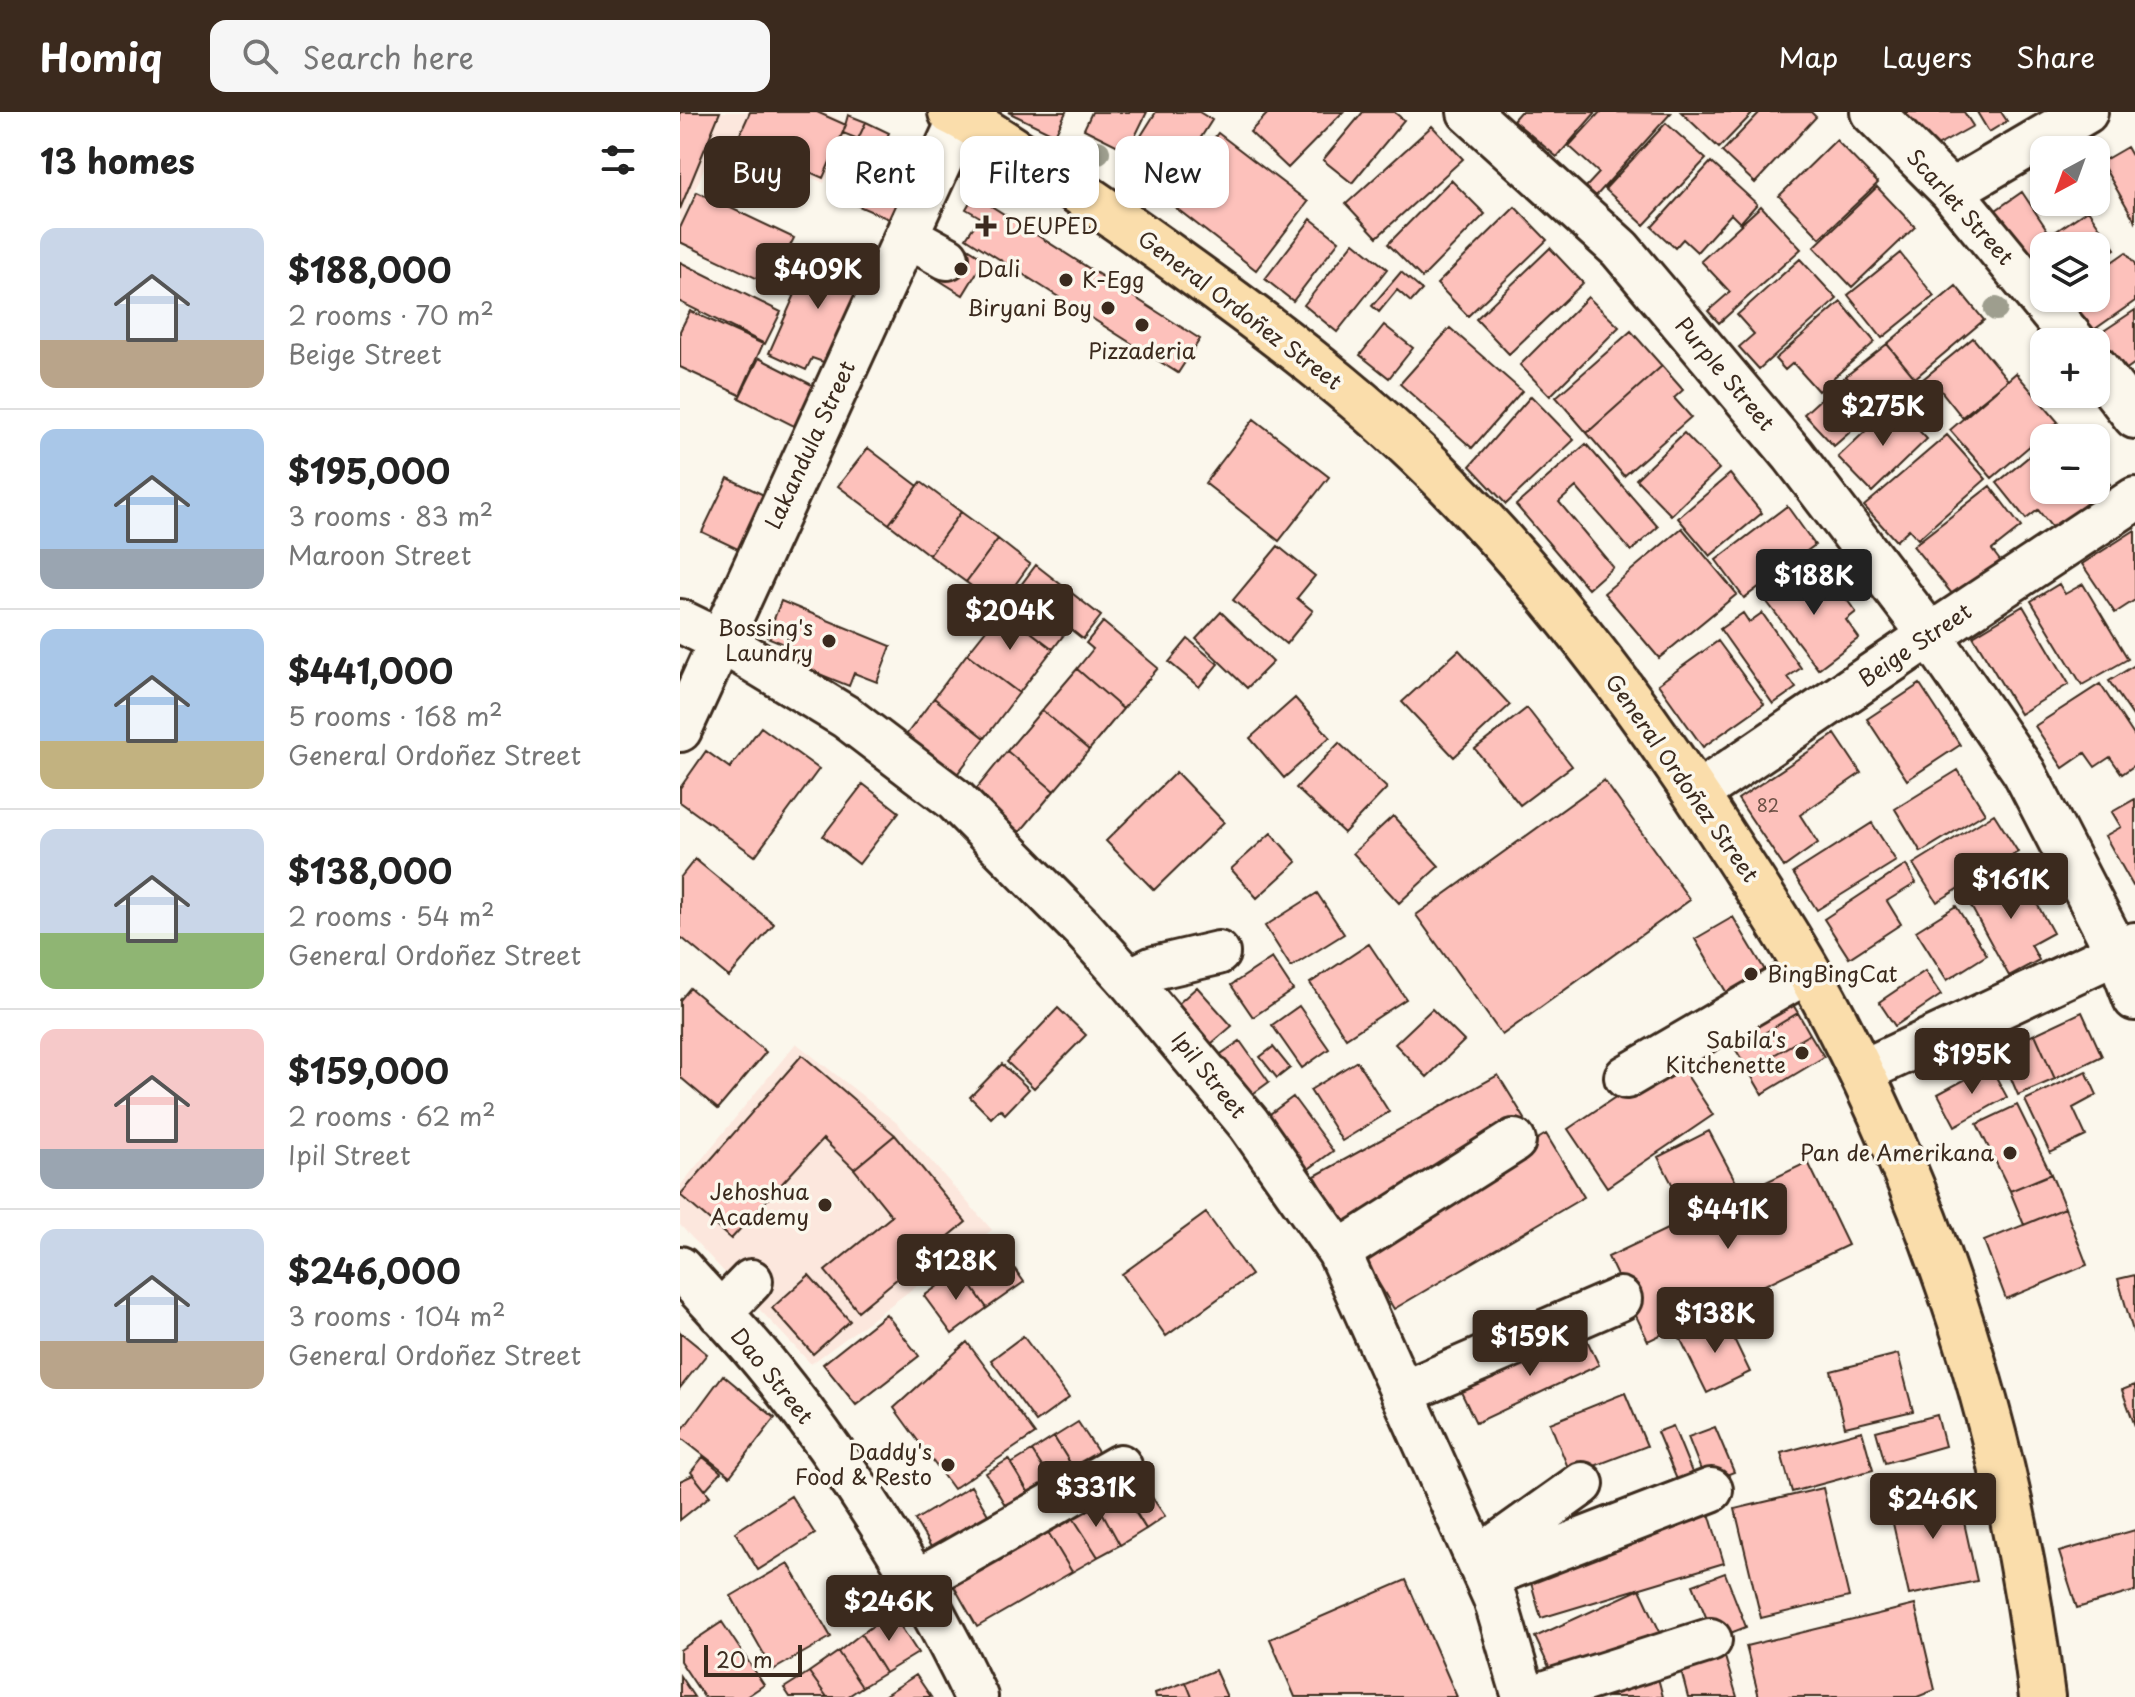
<!DOCTYPE html>
<html lang="en">
<head>
<meta charset="utf-8">
<style>
	:root { --surface:#fff; --page:#f6f6f6; --text:#222; --muted:#767676; --line:#e0e0e0; --accent:#3b2a1e }
	body { margin:0; font-family:"Playpen Sans",sans-serif; background:var(--page); color:var(--text); height:100vh; display:flex; flex-direction:column; font-size:30px; white-space:nowrap }
	* { box-sizing:border-box; margin:0 }
	p { font-size:26px; color:var(--muted) }
	.icon { flex:none; width:44px; height:44px; fill:none; stroke:currentColor; stroke-width:2; stroke-linecap:round; stroke-linejoin:round }
	.map { position:relative; flex:1; overflow:hidden }
	.drawer { display:flex; flex-direction:column; background:var(--surface); width:680px }
	.drawer>* { flex:none }
	.hud { position:absolute; left:24px; top:24px; width:760px; height:72px; display:flex; gap:16px }
	.needle { width:52px; rotate:221deg }
	.buttons { position:absolute; left:1350px; top:24px; display:grid; gap:16px }
	.buttons a { display:grid; place-items:center; width:80px; height:80px; border-radius:16px; background:var(--surface); box-shadow:0 2px 6px #0004; font-size:40px }
	.scale { position:absolute; left:24px; bottom:20px; width:98px; box-sizing:border-box; padding-left:8px; border:4px solid #3b2a1e; border-top:0; font-size:22px; line-height:28px; white-space:nowrap; color:#3b2a1e; -webkit-text-stroke:6px #fbf7ec; paint-order:stroke }
	.price { position:absolute; translate:-50% -68px; padding:0 18px; border-radius:8px; background:var(--accent); color:#fff; font-size:26px; line-height:52px; filter:drop-shadow(0 2px 4px #0008) }
	.price::after { content:''; position:absolute; left:50%; top:48px; width:24px; height:18px; margin-left:-12px; background:inherit; clip-path:polygon(0 0,100% 0,50% 100%) }
	.price.on { background:#222; color:#fff }
	ul { padding:0; list-style:none }
	li { display:flex; align-items:center; gap:24px; height:200px; padding:0 40px }
	li+li { border-top:2px solid var(--line) }
	li span { display:grid; place-items:center; flex:none; width:224px; height:160px; border-radius:16px; color:#555 }
	li>.icon { margin-inline-start:auto }
	span .icon { width:96px; height:96px; fill:#fffc; stroke-width:1 }
	li b { font-size:34px }
	h2 { display:flex; justify-content:space-between; align-items:center; height:96px; padding:0 40px; font-size:34px }
	.pill { padding:0 28px; border-radius:16px; background:var(--surface); box-shadow:0 2px 6px #0004; font-size:28px; line-height:72px }
	.pill.on { background:var(--accent); color:#fff }
	header { display:flex; align-items:center; gap:48px; box-sizing:border-box; height:112px; padding:0 40px; background:var(--accent); color:#fff }
	header strong { font-size:38px }
	nav { display:flex; gap:44px; margin-inline-start:auto; font-size:28px }
	.search { width:560px; height:72px; background:var(--page); display:flex; align-items:center; gap:20px; box-sizing:border-box; padding:0 28px; border-radius:16px; color:var(--muted); font-size:30px }
	main { display:flex; flex:1; min-height:0 }
	.map>svg:first-child { display:block }
	.built { fill:#fce7dd }
	.building { fill:#fdc1bb; stroke:#3b2a1e; stroke-width:2 }
	.lines { fill:none; stroke-linecap:round; stroke-linejoin:round }
	.minor-casing { stroke:#3b2a1e; stroke-width:48 }
	.major-casing { stroke:#3b2a1e; stroke-width:50 }
	.minor { stroke:#fbf7ec; stroke-width:42 }
	.major { stroke:#faddab; stroke-width:44 }
	.tree { fill:#9e9e8e }
	.poi-dot { fill:#3b2a1e; stroke:#fbf7ec; stroke-width:3 }
	.labels { text-anchor:middle; stroke-width:7; stroke-linejoin:round; paint-order:stroke }
	.number-label { font-size:18px; fill:#6c5045 }
	.street-label { font-size:22px; fill:#3b2a1e; stroke:#fbf7ec }
	.poi-label { font-size:22px; fill:#3b2a1e; stroke:#fbf7ec; text-anchor:end }
</style>
</head>
<body>
<header>
<strong>Homiq</strong>
<div class="search"><svg class="icon" aria-label="search" viewBox="0 0 24 24"><circle cx="10" cy="10" r="6"/><path d="M15 15l6 6"/></svg>Search here</div>
<nav><a>Map</a><a>Layers</a><a>Share</a></nav>
</header>
<main>
<section class="drawer">
<h2>13 homes<svg class="icon" aria-label="filters" viewBox="0 0 24 24"><path d="M4 7h16M4 17h16"/><circle cx="9" cy="7" r="2"/><circle cx="15" cy="17" r="2"/></svg></h2>
<ul>
<li><span style="background:linear-gradient(#c9d6e8 70%,#b9a48a 0)"><svg class="icon" aria-label="home" viewBox="0 0 24 24"><path d="M3 11l9-7 9 7M6 9v11h12V9"/></svg></span><div><b>$188,000</b><p>2 rooms · 70 m²</p><p>Beige Street</p></div></li>
<li><span style="background:linear-gradient(#a9c7e8 75%,#9aa5b1 0)"><svg class="icon" aria-label="home" viewBox="0 0 24 24"><path d="M3 11l9-7 9 7M6 9v11h12V9"/></svg></span><div><b>$195,000</b><p>3 rooms · 83 m²</p><p>Maroon Street</p></div></li>
<li><span style="background:linear-gradient(#a9c7e8 70%,#c2b280 0)"><svg class="icon" aria-label="home" viewBox="0 0 24 24"><path d="M3 11l9-7 9 7M6 9v11h12V9"/></svg></span><div><b>$441,000</b><p>5 rooms · 168 m²</p><p>General Ordoñez Street</p></div></li>
<li><span style="background:linear-gradient(#c9d6e8 65%,#8fb573 0)"><svg class="icon" aria-label="home" viewBox="0 0 24 24"><path d="M3 11l9-7 9 7M6 9v11h12V9"/></svg></span><div><b>$138,000</b><p>2 rooms · 54 m²</p><p>General Ordoñez Street</p></div></li>
<li><span style="background:linear-gradient(#f6c9c9 75%,#9aa5b1 0)"><svg class="icon" aria-label="home" viewBox="0 0 24 24"><path d="M3 11l9-7 9 7M6 9v11h12V9"/></svg></span><div><b>$159,000</b><p>2 rooms · 62 m²</p><p>Ipil Street</p></div></li>
<li><span style="background:linear-gradient(#c9d6e8 70%,#b9a48a 0)"><svg class="icon" aria-label="home" viewBox="0 0 24 24"><path d="M3 11l9-7 9 7M6 9v11h12V9"/></svg></span><div><b>$246,000</b><p>3 rooms · 104 m²</p><p>General Ordoñez Street</p></div></li>
</ul>
</section>
<div class="map">
<svg width="1455" height="1585" viewBox="0 0 1455 1585">
	<rect width="100%" height="100%" fill="#fbf7ec"/>
	<filter id="ink" filterUnits="userSpaceOnUse"><feTurbulence type="fractalNoise" baseFrequency=".0125" numOctaves="2"/><feDisplacementMap in="SourceGraphic" scale="16" xChannelSelector="R" yChannelSelector="G"/><feConvolveMatrix kernelMatrix="1 2 1 2 8 2 1 2 1" color-interpolation-filters="sRGB"/></filter>
	<g filter="url(#ink)">
		<path class="built" d="M0 0H143L165 10 163 20 166 22 144 71 92 48 80 71 27 49 0 114Z
			M116 931 218 1012 312 1118 131 1252 0 1113V1074Z"/>
		<path class="building" d="M0 0H40L0 97Z
			M70 0H137L166 13 143 66 89 42 78 67 46 53Z
			M328 0H386L375 23Z
			M412 0H467L448 39 404 17Z
			M476 0H519L532 8 499 60 472 43 455 69 439 59Z
			M589 0H663L608 56 570 20Z
			M683 0H714L724 8 672 71 643 48Z
			M840 0H916L877 45 833 8Z
			M920 0 991 1 916 84 906 75 919 61 889 34Z
			M1001 0H1074L1039 36Z
			M1080 0H1131L1136 5 1075 71 1042 40Z
			M1216 0H1284L1293 14 1241 43Z
			M1297 0H1321L1327 9 1309 20Z
			M168 3 186 10 178 27 163 21Z
			M186 10 209 21 201 38 178 27Z
			M986 11 1026 47 964 113 925 77Z
			M752 14 783 47 697 125 666 92Z
			M538 21 628 90 576 158 487 89Z
			M1156 28 1198 71 1140 126 1099 84Z
			M1447 35 1455 49V109L1421 50Z
			M200 39 224 49 211 78 222 83 211 108 167 89 175 70 185 74Z
			M472 43 499 60 483 86 455 69Z
			M1031 50 1077 92 1060 111 1051 102 1017 140 1003 127 995 136 972 115Z
			M1416 57 1427 75 1416 82Z
			M771 68 805 102 742 166 708 132Z
			M1197 75 1235 115 1172 175 1134 135Z
			M17 80 114 126 107 140 127 150 112 183 0 130V116Z
			M1342 80 1378 134H1364V158L1346 170 1303 107Z
			M294 83 520 227 498 261 286 126 300 105 286 97Z
			M1081 94 1121 137 1039 211 1028 199 1050 180 1021 149Z
			M835 95 867 128 788 204 757 172Z
			M1408 98 1435 137 1416 150V134H1380L1372 122Z
			M631 107 659 129 613 189 585 167Z
			M674 130 707 157 657 220 624 193Z
			M280 131 305 147 283 183 257 167Z
			M870 136 903 171 829 242 796 207Z
			M135 137 186 159 146 251 132 246 126 258 89 241Z
			M1446 140 1455 152V189L1405 224 1381 186H1416V161Z
			M1220 141 1254 184 1202 226 1168 183Z
			M1120 147 1157 187 1079 257 1059 235 1074 222 1057 203Z
			M0 150 101 200 85 232 0 190Z
			M721 160 742 178 731 190 717 178 699 200 692 194Z
			M1276 174 1304 208 1235 266 1207 232Z
			M908 185 939 215 870 284 840 253Z
			M1161 190 1195 230 1138 279 1113 251 1105 258 1095 247Z
			M1455 198V251L1431 268 1416 246V230H1407Z
			M10 199 83 232 60 283 0 255V219Z
			M704 213 733 236 709 266 680 243Z
			M770 216 842 279 792 336 720 272Z
			M951 219 982 254 907 321 876 285Z
			M1293 226 1328 268 1282 305 1258 275 1241 289 1231 277Z
			M1207 232 1235 266 1194 299 1166 264Z
			M79 246 140 277 120 317 59 286Z
			M982 254 1003 278 994 286 1011 305 944 364 907 321Z
			M1336 261 1378 310 1312 366 1270 318Z
			M1166 264 1194 299 1154 334 1124 302Z
			M851 284 894 328 826 392 790 354Z
			M1214 292 1247 327 1192 380 1158 345Z
			M574 307 649 365 599 429 525 371Z
			M1384 316 1392 326H1372Z
			M1004 321 1039 357 991 403 956 367Z
			M1267 323 1306 367 1238 427 1229 417 1216 429 1184 394Z
			M906 332 978 415 951 439 896 375 879 390 933 455 908 477 836 393Z
			M1364 332V378H1416V355L1430 372 1374 418 1358 398 1346 407 1317 371Z
			M188 336 238 374 209 412 158 374Z
			M1050 362 1082 401 1030 444 998 406Z
			M48 366 88 385 62 439 22 420Z
			M241 370 281 400 249 443 209 412Z
			M1310 374 1341 415 1312 438 1321 450 1277 488 1233 434Z
			M1107 394 1135 433 1064 486 1036 448Z
			M281 400 318 427 286 470 249 443Z
			M1002 416 1057 482 979 546 924 481Z
			M1455 418V488L1435 501 1402 452Z
			M318 427 350 452 319 495 286 470Z
			M598 434 635 464 617 486 633 499 606 532 553 488Z
			M356 453 421 504 403 527 389 516 373 537 322 498Z
			M1125 455 1145 481 1155 472 1176 500 1166 508 1179 526 1138 557 1084 486Z
			M1379 472 1385 482 1403 472 1448 547 1402 573 1351 489Z
			M101 489 211 534 197 570 174 561 169 574 107 549 112 535 87 525Z
			M1343 494 1389 572 1340 602 1293 524Z
			M322 498 373 537 339 581 287 542Z
			M541 500 593 550 567 576 516 527Z
			M1063 501 1069 510 1082 501 1121 556 1108 565 1116 576 1093 592 1040 517Z
			M423 510 478 556 443 597 397 557 413 537 406 531Z
			M508 527 538 552 519 575 489 550Z
			M1038 529 1084 592 1023 635 978 572Z
			M779 538 830 593 774 645 722 590Z
			M287 542 339 581 305 626 254 586Z
			M1455 553V607L1429 569Z
			M397 557 443 597 409 638 362 598Z
			M1240 572 1280 633 1227 668 1187 607Z
			M1420 572 1455 625V653L1442 662 1430 645 1415 655 1405 641 1383 656 1355 614Z
			M254 586 305 626 271 670 220 631Z
			M615 586 650 625 604 666 570 626Z
			M847 596 892 654 840 693 795 637Z
			M362 598 409 638 374 679 327 639Z
			M81 615 139 657 75 744 0 690V676L26 639 50 656Z
			M1155 622 1181 661 1120 703 1138 731 1104 755 1058 687Z
			M659 631 707 676 664 721 616 676Z
			M327 639 374 679 340 720 293 681Z
			M1278 658 1305 701 1241 740 1215 697Z
			M496 660 544 710 474 778 426 729Z
			M924 668 1010 788 822 923 736 803Z
			M183 672 219 700 179 752 143 724Z
			M1455 687V773L1453 774 1425 724 1441 715 1432 700Z
			M1314 702 1338 740 1257 790 1233 752Z
			M713 704 759 754 719 791 673 741Z
			M1192 711 1216 749 1137 798 1113 761Z
			M591 721 617 750 577 786 551 757Z
			M15 747 94 812 49 865 2 826 0 828V766Z
			M1226 753 1236 771 1207 789 1221 812 1169 846 1144 807Z
			M1339 759 1373 821 1351 833 1359 848 1329 864 1287 787Z
			M637 781 664 822 611 855 585 814Z
			M1276 794 1307 843 1267 868 1236 819Z
			M1053 805 1089 865 1051 888 1015 827Z
			M689 832 726 887 666 926 630 871Z
			M592 846 613 878 573 905 551 873Z
			M1245 859 1261 883 1215 914 1199 890Z
			M517 875 552 914 525 937 491 898Z
			M10 876 86 940 38 997 0 965V888Z
			M1106 881 1118 901 1056 938 1044 917Z
			M619 894 649 937 622 956 592 913Z
			M378 896 406 923 354 976 327 950Z
			M752 897 784 929 747 965 715 932Z
			M1402 900 1422 944 1375 967 1355 922Z
			M1118 901 1130 922 1068 958 1056 938Z
			M1130 922 1144 945 1082 982 1068 958Z
			M1355 922 1375 967 1338 983 1319 938Z
			M560 929 589 970 567 986 538 944Z
			M593 935 610 956 597 966 580 945Z
			M122 943 215 1023 174 1057 143 1027 51 1127 0 1083Z
			M995 945 1033 1003 927 1075 888 1017Z
			M677 949 709 1000 662 1029 630 978Z
			M322 952 349 977 325 1002 320 997 311 1006 290 985Z
			M1310 954 1327 985 1275 1014 1258 982Z
			M1406 959 1417 983 1393 996 1406 1024 1370 1041 1345 988Z
			M818 963 845 1007 666 1116 635 1064Z
			M613 985 653 1039 619 1064 579 1010Z
			M1337 993 1371 1062 1330 1079 1297 1012Z
			M1029 1019 1056 1070 1005 1097 978 1045Z
			M866 1022 904 1085 714 1197 677 1135Z
			M215 1023 286 1110 178 1199 145 1159 212 1104 174 1057Z
			M1128 1050 1168 1133 968 1229 928 1145Z
			M1371 1062 1385 1096 1344 1113 1330 1079Z
			M1385 1096 1407 1153 1326 1187 1304 1129Z
			M526 1101 571 1163 486 1224 442 1162Z
			M320 1136 344 1170 307 1196 283 1162Z
			M280 1158 307 1196 272 1222 244 1184Z
			M129 1163 170 1209 133 1242 92 1196Z
			M1455 1163V1226L1438 1167Z
			M206 1202 239 1244 176 1293 143 1252Z
			M1043 1204 1070 1260 1027 1281 1000 1226Z
			M0 1220 27 1242 0 1276Z
			M904 1222 919 1253 796 1311 781 1280Z
			M343 1224 389 1286 356 1310 311 1248Z
			M287 1230 355 1322 273 1377 214 1296Z
			M1218 1242 1233 1299 1165 1315 1151 1259Z
			M43 1263 95 1306 50 1364 0 1325V1321Z
			M1455 1273V1314L1442 1278Z
			M945 1281 967 1334 891 1363 870 1311Z
			M1257 1303 1265 1334 1205 1351 1196 1319Z
			M398 1310 422 1346 397 1362 374 1325Z
			M993 1314 1018 1375 1003 1382 977 1320Z
			M1035 1315 1054 1360 1026 1371 1008 1325Z
			M1182 1319 1193 1358 1112 1380 1101 1341Z
			M374 1325 397 1362 375 1375 352 1339Z
			M352 1339 375 1375 354 1390 331 1352Z
			M23 1345 41 1360 25 1378 11 1360Z
			M329 1347 354 1390 331 1403 306 1361Z
			M13 1363 30 1384 0 1408V1369Z
			M460 1368 485 1404 466 1417 442 1380Z
			M291 1374 310 1406 254 1440 235 1408Z
			M1276 1374 1297 1469 1229 1483 1208 1389Z
			M441 1375 466 1417 440 1433 416 1389Z
			M1143 1376 1169 1485 1081 1506 1055 1397Z
			M111 1384 135 1422 78 1458 55 1420Z
			M1025 1388 1044 1451 861 1506 846 1453Z
			M416 1389 440 1433 418 1445 392 1404Z
			M392 1404 418 1445 392 1460 368 1420Z
			M362 1410 392 1460 297 1515 268 1464Z
			M1455 1418V1479L1397 1496 1379 1440Z
			M108 1451 151 1525 93 1558 51 1484Z
			M1045 1461 1066 1515 1035 1527 1013 1473Z
			M726 1468 777 1585H615L590 1527Z
			M960 1477 980 1520 875 1568 855 1525Z
			M1235 1493 1255 1578 1237 1585H1079L1066 1534Z
			M212 1501 238 1541 205 1561 181 1522Z
			M42 1510 84 1573 66 1585H24L0 1549V1538Z
			M181 1522 205 1561 182 1575 158 1540Z
			M158 1540 182 1575 167 1585H147L129 1560Z
			M1045 1545 1057 1585H1008L1001 1558Z
			M535 1558 547 1585H512L506 1570Z
			M129 1560 147 1585H110L104 1576Z
			M236 1563 251 1585H206L205 1583Z
			M0 1564 14 1585H0Z
			M978 1566 983 1585H908Z
			M506 1570 512 1585H476L475 1581Z"/>
		<g class="lines">
			<g class="minor-casing">
				<path id="minor" d="M789 0 940 137 1113 343 1250 523 1344 660 1437 840 1455 887
					M1192 0 1271 79 1395 230
					M1271 79 1406 0
					M227 124 267 146
					M1416 255 1455 305
					M0 509 41 529 166 605 275 688 402 816 449 868 569 1012 659 1140 815 1487 844 1585
					M0 618 283 0
					M1017 682 1250 523 1455 387
					M449 868 474 856 538 841
					M1181 960 1455 832
					M946 965 1128 859
					M659 1140 834 1029
					M0 1156C29 1189 61 1221 89 1256 171 1358 240 1467 296 1585
					M40 1201 71 1169
					M722 1281 940 1187
					M797 1447 902 1372
					M805 1465 1031 1378
					M237 1469 440 1354
					M851 1585 1030 1528"/>
			</g>
			<g class="major-casing">
				<path id="major" d="M271 0C298 13 323 31 348 47 402 81 454 118 505 155 597 221 689 291 768 372 871 477 961 596 1040 719 1080 781 1121 842 1155 908 1265 1121 1334 1347 1362 1585"/>
			</g>
			<use href="#minor" class="minor"/>
			<use href="#major" class="major"/>
		</g>
		<g class="tree">
			<circle cx="418" cy="40" r="12"/>
			<circle cx="1316" cy="197" r="12"/>
		</g>
	</g>
	<g class="poi-dot">
		<path d="M302 102h8v8h8v8h-8v8h-8v-8h-8v-8h8z"/>
		<circle cx="281" cy="157" r="8"/>
		<circle cx="386" cy="168" r="8"/>
		<circle cx="428" cy="196" r="8"/>
		<circle cx="462" cy="213" r="8"/>
		<circle cx="149" cy="529" r="8"/>
		<circle cx="1071" cy="862" r="8"/>
		<circle cx="1122" cy="941" r="8"/>
		<circle cx="1330" cy="1041" r="8"/>
		<circle cx="145" cy="1093" r="8"/>
		<circle cx="268" cy="1353" r="8"/>
	</g>
	<g class="labels">
		<g class="number-label">
			<text x="1088" y="700">82</text>
		</g>
		<g class="street-label">
			<text transform="translate(1280 95) rotate(48)" y="8">Scarlet Street</text>
			<text transform="translate(560 198) rotate(37)" y="8">General Ordoñez Street</text>
			<text transform="translate(1045 262) rotate(50)" y="8">Purple Street</text>
			<text transform="translate(130 333) rotate(-65)" y="8">Lakandula Street</text>
			<text transform="translate(1235 533) rotate(-34)" y="8">Beige Street</text>
			<text transform="translate(1002 666) rotate(55)" y="8">General Ordoñez Street</text>
			<text transform="translate(529 963) rotate(51)" y="8">Ipil Street</text>
			<text transform="translate(92 1264) rotate(51)" y="8">Dao Street</text>
		</g>
		<g class="poi-label">
			<text x="324" y="122" text-anchor="start">DEUPED</text>
			<text x="297" y="165" text-anchor="start">Dali</text>
			<text x="402" y="176" text-anchor="start">K-Egg</text>
			<text x="412" y="204">Biryani Boy</text>
			<text x="462" y="247" text-anchor="middle">Pizzaderia</text>
			<text x="133" y="524">Bossing's<tspan x="133" dy="25">Laundry</tspan></text>
			<text x="1087" y="870" text-anchor="start">BingBingCat</text>
			<text x="1106" y="936">Sabila's<tspan x="1106" dy="25">Kitchenette</tspan></text>
			<text x="1314" y="1049">Pan de Amerikana</text>
			<text x="129" y="1088">Jehoshua<tspan x="129" dy="25">Academy</tspan></text>
			<text x="252" y="1348">Daddy's<tspan x="252" dy="25">Food &amp; Resto</tspan></text>
		</g>
	</g>
</svg>
<div class="buttons">
<a><svg class="needle" viewBox="-14 -14 28 28"><path d="M0-13l5 13h-10z" fill="#e53935"/><path d="M0 13l5-13h-10z" fill="#767676"/></svg></a>
<a><svg class="icon" aria-label="layers" viewBox="0 0 24 24"><path d="M12 4l9 5-9 5-9-5zM3 14l9 5 9-5"/></svg></a>
<a>+</a>
<a>−</a>
</div>
<div class="scale">20 m</div>
<b class="price" style="left:138px;top:199px">$409K</b>
<b class="price" style="left:1203px;top:336px">$275K</b>
<b class="price on" style="left:1134px;top:505px">$188K</b>
<b class="price" style="left:330px;top:540px">$204K</b>
<b class="price" style="left:1331px;top:809px">$161K</b>
<b class="price" style="left:1292px;top:984px">$195K</b>
<b class="price" style="left:1048px;top:1139px">$441K</b>
<b class="price" style="left:276px;top:1190px">$128K</b>
<b class="price" style="left:1035px;top:1243px">$138K</b>
<b class="price" style="left:850px;top:1266px">$159K</b>
<b class="price" style="left:416px;top:1417px">$331K</b>
<b class="price" style="left:1253px;top:1429px">$246K</b>
<b class="price" style="left:209px;top:1531px">$246K</b>
<div class="hud">
<a class="pill on">Buy</a>
<a class="pill">Rent</a>
<a class="pill">Filters</a>
<a class="pill">New</a>
</div>
</div>
</main>
</body>
</html>
